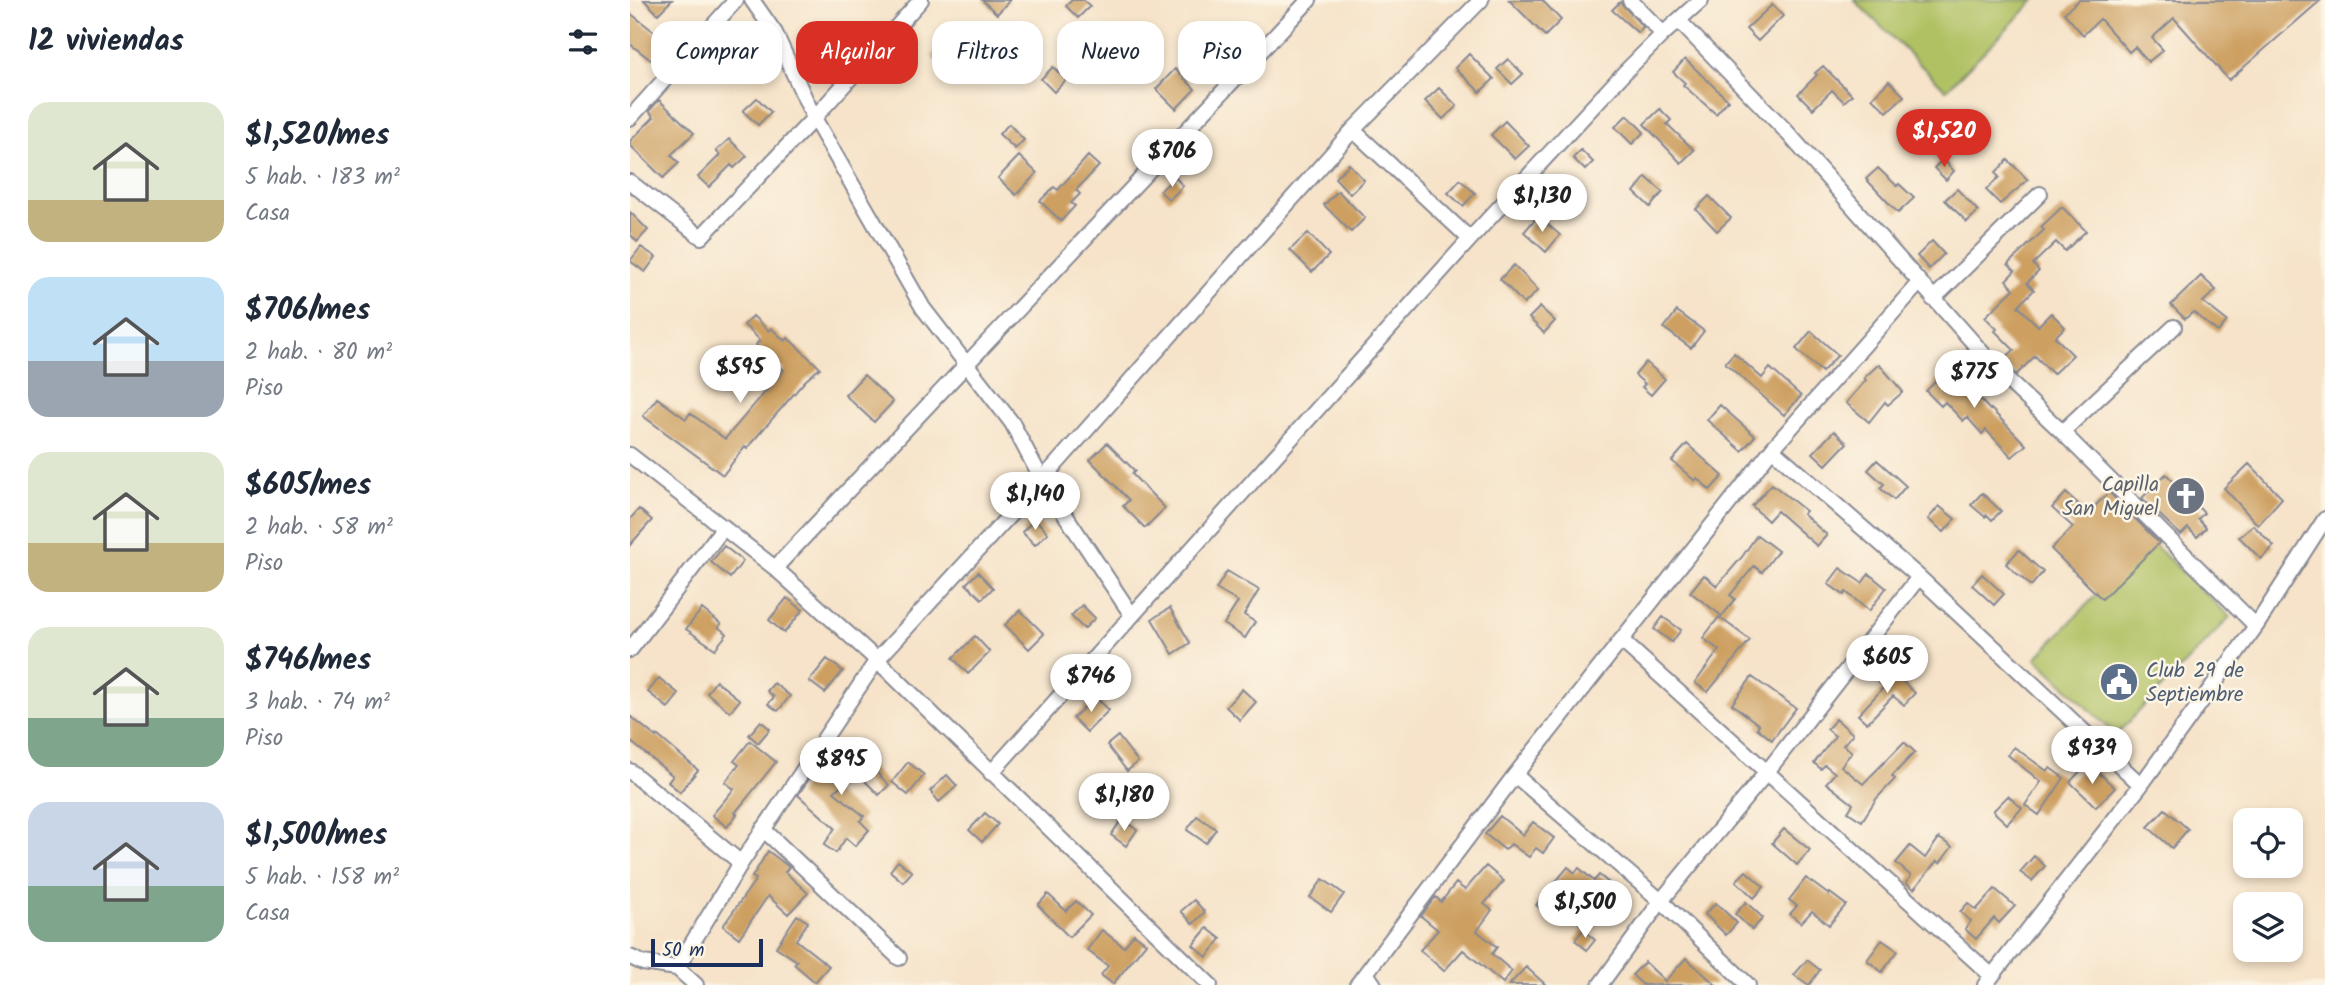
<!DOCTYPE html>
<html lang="es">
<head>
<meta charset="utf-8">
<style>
	:root { --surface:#fff; --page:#f6f6f7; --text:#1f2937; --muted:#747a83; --accent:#d93025 }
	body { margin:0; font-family:Kalam,sans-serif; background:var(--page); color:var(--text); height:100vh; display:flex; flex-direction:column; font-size:26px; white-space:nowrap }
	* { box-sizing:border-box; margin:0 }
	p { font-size:23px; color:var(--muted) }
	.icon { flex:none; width:38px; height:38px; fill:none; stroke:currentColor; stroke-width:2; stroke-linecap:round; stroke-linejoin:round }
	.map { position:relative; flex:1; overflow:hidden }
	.side { display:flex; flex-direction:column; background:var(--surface); width:630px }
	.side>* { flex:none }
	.top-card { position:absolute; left:21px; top:21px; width:665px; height:63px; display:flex; gap:14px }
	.controls { position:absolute; left:1603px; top:808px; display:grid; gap:14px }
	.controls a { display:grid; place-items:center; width:70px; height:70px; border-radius:14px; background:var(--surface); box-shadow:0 4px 10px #0003; font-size:35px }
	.scale { position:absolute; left:21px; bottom:18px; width:112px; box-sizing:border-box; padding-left:7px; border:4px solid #1b2f5e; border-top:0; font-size:19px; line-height:24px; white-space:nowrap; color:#1b2f5e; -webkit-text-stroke:5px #fcf5e5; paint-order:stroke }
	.price { position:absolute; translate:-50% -60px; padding:0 16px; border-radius:24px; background:#fff; color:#222; font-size:23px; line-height:46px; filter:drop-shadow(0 2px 4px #0008) }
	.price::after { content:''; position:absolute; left:50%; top:42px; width:21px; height:16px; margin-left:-10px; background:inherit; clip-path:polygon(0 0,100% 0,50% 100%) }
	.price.current { background:var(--accent); color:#fff }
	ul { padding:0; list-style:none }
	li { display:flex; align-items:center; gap:21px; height:175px; padding:0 28px }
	li span { display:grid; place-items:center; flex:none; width:196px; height:140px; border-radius:21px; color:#555 }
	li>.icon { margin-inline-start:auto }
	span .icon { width:84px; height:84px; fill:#fffc; stroke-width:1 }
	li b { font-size:30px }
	h2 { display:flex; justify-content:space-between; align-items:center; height:84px; padding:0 28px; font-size:30px }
	.pill { padding:0 24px; border-radius:21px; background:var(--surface); box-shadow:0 4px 10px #0003; font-size:24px; line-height:63px }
	.pill.current { background:var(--accent); color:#fff }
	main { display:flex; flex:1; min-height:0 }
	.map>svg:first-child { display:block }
	.green { fill:#b0c164; stroke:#667861; stroke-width:2 }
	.building { fill:#cda062 }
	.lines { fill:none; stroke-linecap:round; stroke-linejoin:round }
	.minor-casing { stroke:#888994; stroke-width:18 }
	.minor { stroke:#fff; stroke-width:14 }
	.labels { text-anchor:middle; stroke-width:5; stroke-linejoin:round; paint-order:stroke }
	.worship-label { font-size:21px; fill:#5b616d; stroke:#fcf5e5; text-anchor:end }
	.service-label { font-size:21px; fill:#4e5e75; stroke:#fcf5e5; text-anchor:start }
</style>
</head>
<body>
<main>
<section class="side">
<h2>12 viviendas<svg class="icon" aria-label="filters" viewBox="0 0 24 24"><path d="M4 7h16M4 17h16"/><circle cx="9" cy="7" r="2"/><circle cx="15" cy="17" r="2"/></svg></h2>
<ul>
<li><span style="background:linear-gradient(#dfe7d0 70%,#c2b280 0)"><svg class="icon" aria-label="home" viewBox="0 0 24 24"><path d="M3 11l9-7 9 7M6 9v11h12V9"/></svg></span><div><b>$1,520/mes</b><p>5 hab. · 183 m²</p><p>Casa</p></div></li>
<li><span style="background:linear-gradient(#bfe0f5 60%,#9aa5b1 0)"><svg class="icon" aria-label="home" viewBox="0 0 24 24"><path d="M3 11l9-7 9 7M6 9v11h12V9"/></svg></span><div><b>$706/mes</b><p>2 hab. · 80 m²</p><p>Piso</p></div></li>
<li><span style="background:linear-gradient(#dfe7d0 65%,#c2b280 0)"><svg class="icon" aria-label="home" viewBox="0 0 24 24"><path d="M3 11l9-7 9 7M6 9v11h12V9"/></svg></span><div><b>$605/mes</b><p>2 hab. · 58 m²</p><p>Piso</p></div></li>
<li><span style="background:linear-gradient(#dfe7d0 65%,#7fa58c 0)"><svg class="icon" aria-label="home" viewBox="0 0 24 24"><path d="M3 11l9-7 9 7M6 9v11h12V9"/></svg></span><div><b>$746/mes</b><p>3 hab. · 74 m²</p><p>Piso</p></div></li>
<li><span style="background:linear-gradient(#c9d6e8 60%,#7fa58c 0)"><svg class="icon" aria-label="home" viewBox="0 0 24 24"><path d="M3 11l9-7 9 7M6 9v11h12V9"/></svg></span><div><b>$1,500/mes</b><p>5 hab. · 158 m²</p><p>Casa</p></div></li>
</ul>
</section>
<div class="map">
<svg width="1695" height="985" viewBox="0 0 1695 985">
	<rect width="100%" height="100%" fill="#fcf5e5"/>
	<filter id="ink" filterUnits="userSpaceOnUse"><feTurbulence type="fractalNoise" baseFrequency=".0143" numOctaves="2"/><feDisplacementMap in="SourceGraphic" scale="14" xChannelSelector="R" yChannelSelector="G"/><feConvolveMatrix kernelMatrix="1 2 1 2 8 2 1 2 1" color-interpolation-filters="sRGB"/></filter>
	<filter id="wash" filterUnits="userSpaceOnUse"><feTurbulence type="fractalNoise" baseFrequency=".00686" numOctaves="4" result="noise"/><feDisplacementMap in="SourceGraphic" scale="28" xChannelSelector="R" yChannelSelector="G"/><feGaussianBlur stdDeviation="1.57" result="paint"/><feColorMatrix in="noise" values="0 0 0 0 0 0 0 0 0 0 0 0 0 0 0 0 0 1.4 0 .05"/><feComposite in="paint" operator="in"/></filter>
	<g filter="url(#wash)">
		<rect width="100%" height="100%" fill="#f6e3c9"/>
		<path class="green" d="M1224 0H1405L1316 90Z
			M1519 540 1600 617 1486 735 1406 658Z"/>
		<g id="blocks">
			<path class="building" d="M14 0H42L28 14Z
				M352 0H380L367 14Z
				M442 0H453L460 6 448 18 436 6Z
				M879 0H912L931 20 915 36Z
				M1449 0H1691L1599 80 1544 18 1522 38 1533 50 1518 62 1505 47 1499 52 1470 19 1453 35 1434 13Z
				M990 2 1013 27 1008 33 982 10Z
				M1142 5 1153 16 1128 41 1116 29Z
				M0 13 36 41 21 60 0 44Z
				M103 40 118 55 107 65 92 50Z
				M310 47 320 56 327 50 346 68 331 84 301 56Z
				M839 54 864 79 850 92 825 68Z
				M878 59 893 74 882 84 867 69Z
				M1055 59 1098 100 1086 114 1053 85 1055 83 1043 72Z
				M1193 66 1222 95 1214 102 1202 90 1183 109 1168 94 1187 75 1185 73Z
				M423 67 436 80 424 92 411 79Z
				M545 69 565 89 546 109 526 89Z
				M1259 81 1274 96 1257 112 1242 98Z
				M809 88 827 106 813 119 795 101Z
				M127 98 141 112 128 125 113 111Z
				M29 100 64 133 41 155 49 163 33 178 0 145V141L24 117 19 111Z
				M1030 109 1041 120 1037 124 1064 150 1051 163 1014 124Z
				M997 115 1014 132 1002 144 985 127Z
				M875 121 899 146 885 159 861 135Z
				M379 124 394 140 385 149 369 134Z
				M99 139 117 156 104 168 101 165 79 187 68 177 90 155 86 151Z
				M951 150 963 162 955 170 943 158Z
				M389 156 407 173 386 195 368 178Z
				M458 156 469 166 446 190 450 194 441 203 445 206 431 221 410 201 424 187 428 190Z
				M1313 159 1324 171 1316 180 1304 168Z
				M1378 160 1398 180 1370 204 1356 190 1369 177 1365 173Z
				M719 164 734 180 720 194 705 178Z
				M1248 168 1267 186 1269 184 1284 198 1268 213 1236 179Z
				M545 177 553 186 539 200 530 191Z
				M1016 177 1033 192 1020 207 1004 192Z
				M830 180 845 193 833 206 818 193Z
				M1327 189 1348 211 1337 222 1315 200Z
				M708 191 735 218 721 232 694 205Z
				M1079 196 1101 218 1087 231 1066 209Z
				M1432 207 1456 231 1435 251 1426 242 1403 264 1409 271 1397 283 1404 290 1388 306 1408 326 1421 313 1435 327 1425 337 1443 355 1423 374 1405 356 1386 375 1372 361 1384 350 1365 331 1367 329 1355 317 1384 289 1376 280 1385 271 1378 264 1414 230 1411 227Z
				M0 212 18 230 7 242 0 234Z
				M908 216 930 235 916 252 894 232Z
				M678 233 699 255 682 272 660 250Z
				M1302 241 1314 254 1299 269 1287 256Z
				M11 247 26 257 15 272 0 261Z
				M884 265 908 290 894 304 870 279Z
				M1571 276 1586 290 1573 302 1597 321 1588 332 1563 312 1555 319 1541 305Z
				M910 307 925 321 914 333 899 318Z
				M1047 311 1074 331 1061 348 1034 328Z
				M123 316 139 331 141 328 155 341 158 338 190 368 175 381 117 448 115 446 93 475 13 416 27 398 56 419 60 413 95 439 154 370 126 345 130 340 114 325Z
				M1181 331 1208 355 1192 372 1166 349Z
				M1104 353 1132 378 1140 368 1171 396 1154 415 1095 363Z
				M1016 362 1035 379 1021 395 1012 387 1015 384 1005 375Z
				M1249 364 1273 392 1258 405 1255 402 1239 422 1216 403 1236 380 1234 378Z
				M1320 367 1360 410 1361 409 1396 445 1382 457 1356 430 1352 434 1337 417 1333 421 1315 402 1311 406 1296 391Z
				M234 375 263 402 244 422 215 395Z
				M1090 405 1125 436 1112 451 1077 420Z
				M1204 431 1217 443 1196 465 1183 453Z
				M477 443 505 471 502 474 535 508 515 528 493 506 499 500 460 460Z
				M1057 444 1093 476 1080 490 1067 478 1065 481 1042 461Z
				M1247 460 1276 486 1264 500 1250 488 1254 484 1238 470Z
				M1619 464 1652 498 1628 525 1594 488Z
				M1536 474 1574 513 1568 519 1576 528 1567 537 1558 528 1551 535 1512 498Z
				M1142 484 1176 511 1173 514 1197 535 1187 546 1147 511 1138 521 1122 506Z
				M1479 492 1529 543 1472 599 1421 549 1443 527 1422 508 1436 493 1458 513Z
				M1352 493 1371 511 1362 520 1357 515 1355 517 1341 505Z
				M1309 506 1325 519 1314 532 1298 519Z
				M9 509 22 520 0 545V519Z
				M405 519 418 533 405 545 392 532Z
				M1623 525 1644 546 1631 559 1609 537Z
				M1127 535 1148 551 1132 572 1124 566 1100 595 1105 599 1092 616 1060 592 1074 575 1087 586 1112 557Z
				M94 546 113 561 100 578 81 562Z
				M1389 550 1413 572 1401 586 1376 564Z
				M1210 568 1232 583 1239 574 1256 588 1239 611 1216 592 1214 595 1198 584Z
				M597 571 629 590 614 615 625 622 615 638 594 624 608 602 586 589Z
				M348 572 363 588 352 599 336 584Z
				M1352 574 1374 594 1364 605 1342 585Z
				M157 598 173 610 154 633 139 620Z
				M452 605 465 618 454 629 441 616Z
				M540 608 560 643 543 654 522 619Z
				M72 609 91 624 88 627 97 634 85 649 56 629Z
				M390 610 414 634 399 649 375 625Z
				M1033 617 1051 630 1042 642 1024 629Z
				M1089 617 1120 640 1078 692 1065 683 1089 650 1073 638Z
				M345 636 360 652 338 674 323 658Z
				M197 659 213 671 195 693 179 681Z
				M1260 670 1285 693 1274 705 1263 696 1237 723 1228 715 1254 687 1248 682Z
				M1122 677 1166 708 1142 740 1127 728 1129 725 1102 704Z
				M29 678 49 694 38 708 18 692Z
				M86 681 110 700 100 712 77 693Z
				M144 683 160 696 148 711 138 704 144 697 137 691Z
				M612 689 626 702 610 720 596 707Z
				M465 697 479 710 457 732 443 718Z
				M0 716 26 737 27 735 68 770 50 792 38 782 43 776 0 741Z
				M1206 719 1223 734 1213 745 1222 752 1211 766 1233 784 1274 742 1285 752 1262 776 1265 779 1246 799 1232 821 1218 812 1223 804 1196 783 1205 773 1195 765 1191 769 1184 763 1205 736 1197 729Z
				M131 721 140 729 128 743 119 735Z
				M488 736 508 762 497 771 477 745Z
				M120 741 146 762 105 813 107 814 97 827 82 815 104 789 95 782 109 765 104 761Z
				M1384 747 1417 771 1420 768 1434 778 1409 815 1395 805 1411 782 1378 755Z
				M213 748 221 754 224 750 259 785 249 795 225 771 204 792 234 816 230 821 239 830 225 846 216 838 206 853 194 845 205 828 168 795 181 776 183 778Z
				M278 762 294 775 278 795 262 782Z
				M1455 766 1461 771 1464 768 1485 788 1466 807 1440 782Z
				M317 775 327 786 309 802 300 791Z
				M1378 796 1392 808 1377 824 1363 811Z
				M1535 809 1558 829 1542 848 1518 827Z
				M355 813 368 824 352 842 339 830Z
				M567 816 586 829 576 843 557 830Z
				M870 816 893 835 903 822 924 838 913 853 906 848 899 857 881 844 875 850 855 834Z
				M492 819 507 830 496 846 481 835Z
				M1154 829 1180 850 1167 865 1142 843Z
				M1309 838 1322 847 1310 863 1307 861 1284 889 1276 883 1281 876 1266 863 1280 846 1295 858Z
				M138 851 159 867 155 872 178 893 158 914 138 896 109 938 93 926 126 879 122 877Z
				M1404 856 1415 866 1402 881 1390 872Z
				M268 861 282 872 273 882 260 871Z
				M856 866 874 881 854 904 862 910 847 931 867 947 862 954 882 971 873 983 833 950 814 971 790 950 808 930 791 916 803 900 806 897 811 902 826 883 835 890Z
				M938 867 945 873 949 868 964 881 969 875 985 888 953 926 925 902 916 913 906 905Z
				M1116 871 1134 887 1124 898 1106 881Z
				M1176 878 1199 895 1200 893 1216 905 1199 925 1182 911 1171 923 1160 914 1167 906 1159 900Z
				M693 879 714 894 701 912 680 897Z
				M1365 889 1385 906 1369 923 1364 918 1346 939 1335 929 1341 921 1330 912 1338 903 1346 910Z
				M418 894 436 911 446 901 461 915 439 937 408 905Z
				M564 900 575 912 563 924 551 911Z
				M1116 902 1133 918 1122 930 1105 914Z
				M1086 903 1107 923 1096 935 1075 914Z
				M167 915 178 922 166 940 199 966 185 982 164 964 167 961 146 947Z
				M577 928 591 939 577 957 563 945Z
				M472 930 494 947 504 934 516 943 483 984 471 975 478 966 457 950Z
				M953 930 965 940 957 950 945 940Z
				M1252 940 1268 951 1252 972 1237 960Z
				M1056 958 1086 985H1013L1002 975 1015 962 1035 981Z
				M1177 960 1190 970 1179 985 1164 975Z
				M896 967 916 985H879Z"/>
		</g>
	</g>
	<g filter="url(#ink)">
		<use href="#blocks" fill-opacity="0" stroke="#888994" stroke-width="2"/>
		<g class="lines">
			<g class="minor-casing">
				<path id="minor" d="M122 0 145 33 184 118 293 308 382 423 412 480 501 614
					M1000 0 1033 34
					M1049 21 1155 130 1372 375 1432 432 1626 626
					M0 118 106 0
					M723 130 840 239
					M0 182 71 237 184 118 291 0
					M1303 299 1410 194
					M1432 432 1544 327
					M1142 449 1289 577 1511 785
					M0 455 145 568 247 660 580 985
					M145 568 679 0
					M991 640 1362 976
					M0 650 94 527
					M0 771 111 863
					M361 773 840 239 994 73 1033 34 1071 0
					M885 775 1031 901 1118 985
					M133 829 269 958
					M0 957 13 963 47 968 66 985
					M47 968 111 863 247 660 412 480 723 130 851 0
					M736 973 744 985
					M727 985 885 775 1142 449 1289 283
					M970 985 1031 901 1136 773 1289 577
					M1355 985 1511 785 1626 626 1695 519"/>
			</g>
			<use href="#minor" class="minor"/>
		</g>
	</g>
	<defs>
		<g id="church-disc" transform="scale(2.0125)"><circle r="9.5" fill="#6b7280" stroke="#fcf5e5"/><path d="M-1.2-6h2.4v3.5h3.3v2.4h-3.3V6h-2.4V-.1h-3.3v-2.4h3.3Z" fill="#fff"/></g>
		<g id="civic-disc" transform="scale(2.0125)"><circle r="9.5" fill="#5c6f8a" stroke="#fcf5e5"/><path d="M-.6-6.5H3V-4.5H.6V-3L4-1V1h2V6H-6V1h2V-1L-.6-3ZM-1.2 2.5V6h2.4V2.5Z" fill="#fff"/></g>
	</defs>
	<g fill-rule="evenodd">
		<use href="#church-disc" x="1556" y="496"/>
		<use href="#civic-disc" x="1489" y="682"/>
	</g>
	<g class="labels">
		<g class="worship-label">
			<text x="1529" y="491">Capilla<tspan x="1529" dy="24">San Miguel</tspan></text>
		</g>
		<g class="service-label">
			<text x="1516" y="677">Club 29 de<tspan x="1516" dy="24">Septiembre</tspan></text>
		</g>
	</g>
</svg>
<div class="controls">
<a><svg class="icon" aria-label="locate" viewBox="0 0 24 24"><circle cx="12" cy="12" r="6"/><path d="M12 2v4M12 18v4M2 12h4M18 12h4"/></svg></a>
<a><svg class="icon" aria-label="layers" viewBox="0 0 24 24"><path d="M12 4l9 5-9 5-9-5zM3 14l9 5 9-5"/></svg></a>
</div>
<div class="scale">50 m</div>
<b class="price current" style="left:1314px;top:169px">$1,520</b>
<b class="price" style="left:542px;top:189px">$706</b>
<b class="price" style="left:912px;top:234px">$1,130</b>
<b class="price" style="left:110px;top:405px">$595</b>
<b class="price" style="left:1344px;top:410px">$775</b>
<b class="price" style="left:405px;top:532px">$1,140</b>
<b class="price" style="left:1257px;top:695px">$605</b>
<b class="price" style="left:461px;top:714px">$746</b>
<b class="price" style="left:1462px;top:786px">$939</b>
<b class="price" style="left:211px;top:797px">$895</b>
<b class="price" style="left:494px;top:833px">$1,180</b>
<b class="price" style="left:955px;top:940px">$1,500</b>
<div class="top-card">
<a class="pill">Comprar</a>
<a class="pill current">Alquilar</a>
<a class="pill">Filtros</a>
<a class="pill">Nuevo</a>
<a class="pill">Piso</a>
</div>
</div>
</main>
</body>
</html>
